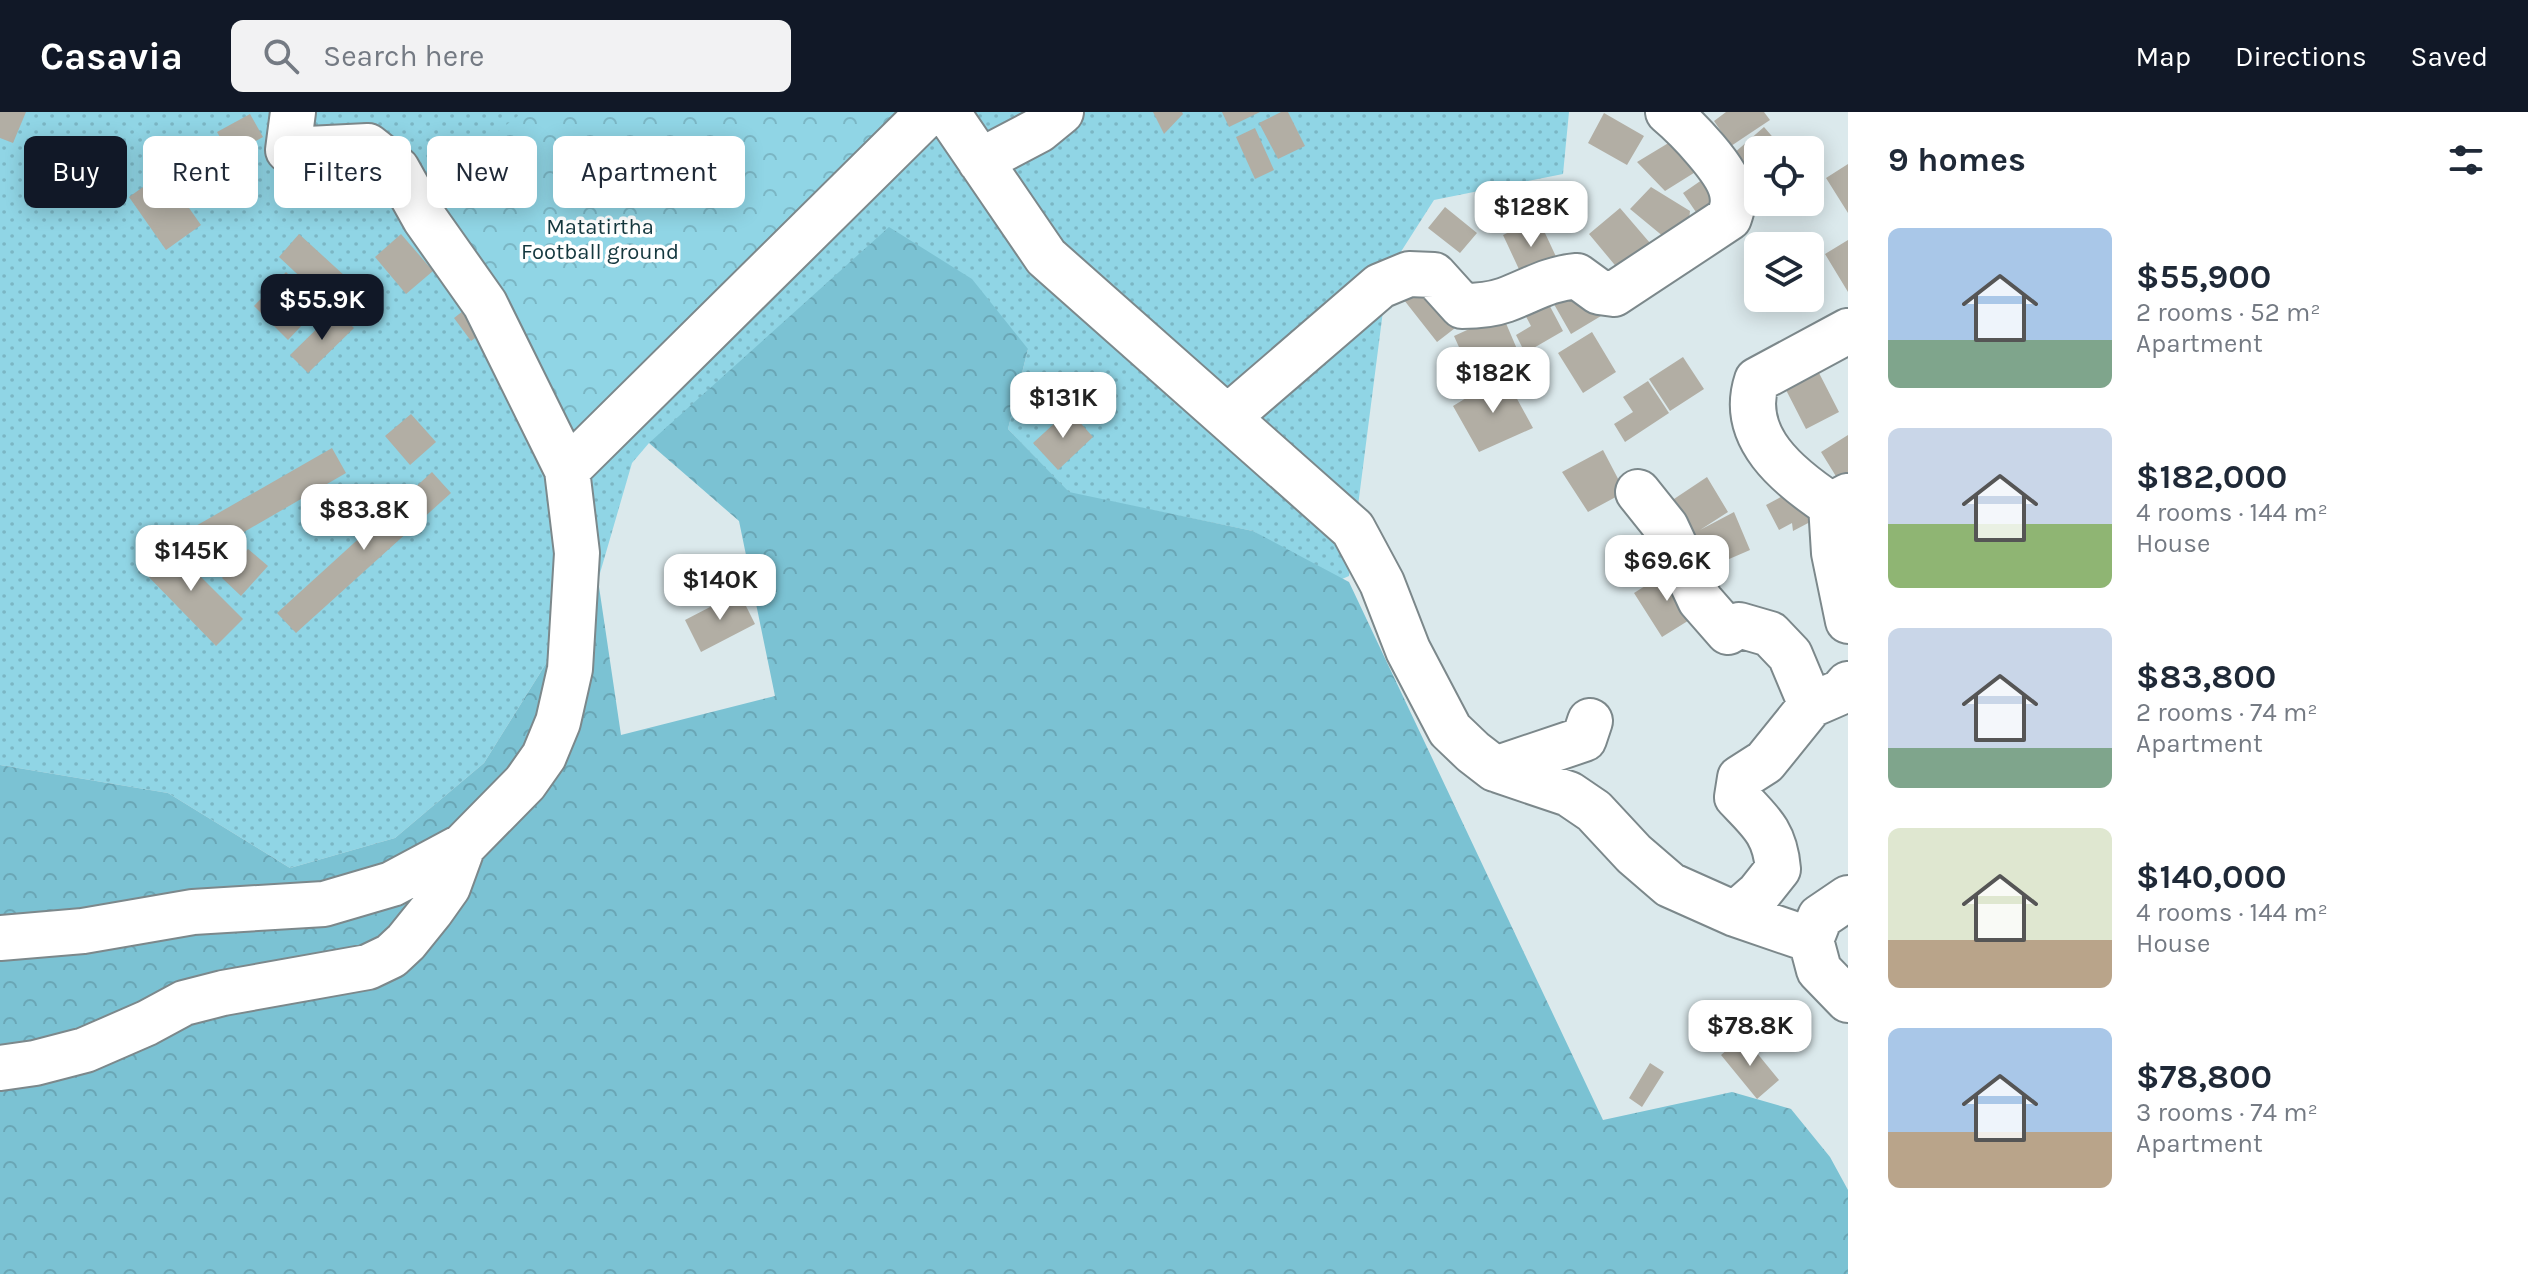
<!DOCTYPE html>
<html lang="en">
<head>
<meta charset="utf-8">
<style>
	:root { --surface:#fff; --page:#f2f2f3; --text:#1f2937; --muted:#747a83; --accent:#111827 }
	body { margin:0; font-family:Karla,sans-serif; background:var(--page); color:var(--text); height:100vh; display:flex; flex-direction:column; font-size:30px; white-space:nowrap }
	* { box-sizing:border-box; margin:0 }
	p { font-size:26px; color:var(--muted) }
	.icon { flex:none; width:44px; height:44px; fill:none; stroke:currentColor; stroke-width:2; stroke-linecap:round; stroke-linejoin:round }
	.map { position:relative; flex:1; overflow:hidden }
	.sheet { display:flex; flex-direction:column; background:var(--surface); width:680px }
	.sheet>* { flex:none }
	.banner { position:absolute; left:24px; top:24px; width:760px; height:72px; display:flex; gap:16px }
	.tools { position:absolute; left:1744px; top:24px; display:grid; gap:16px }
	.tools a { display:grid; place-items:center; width:80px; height:80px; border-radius:12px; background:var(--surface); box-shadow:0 4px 20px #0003; font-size:40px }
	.price { position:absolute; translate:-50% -68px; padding:0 18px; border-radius:16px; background:#fff; color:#222; font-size:26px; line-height:52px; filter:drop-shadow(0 2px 4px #0008) }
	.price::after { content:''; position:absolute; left:50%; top:48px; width:24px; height:18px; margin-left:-12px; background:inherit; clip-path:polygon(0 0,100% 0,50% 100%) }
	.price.active { background:var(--accent); color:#fff }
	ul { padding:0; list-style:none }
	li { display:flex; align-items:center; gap:24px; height:200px; padding:0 40px }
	li span { display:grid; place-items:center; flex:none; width:224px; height:160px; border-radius:12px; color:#555 }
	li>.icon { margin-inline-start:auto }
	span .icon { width:96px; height:96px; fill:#fffc; stroke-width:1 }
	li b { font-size:34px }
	h2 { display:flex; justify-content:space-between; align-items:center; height:96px; padding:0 40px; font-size:34px }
	.tag { padding:0 28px; border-radius:12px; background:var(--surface); box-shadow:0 4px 20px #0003; font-size:28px; line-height:72px }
	.tag.active { background:var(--accent); color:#fff }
	header { display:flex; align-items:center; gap:48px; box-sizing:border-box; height:112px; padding:0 40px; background:var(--accent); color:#fff }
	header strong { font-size:38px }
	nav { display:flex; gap:44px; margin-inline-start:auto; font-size:28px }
	.search { width:560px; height:72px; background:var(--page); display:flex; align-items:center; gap:20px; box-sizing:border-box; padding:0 28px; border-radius:12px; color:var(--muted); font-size:30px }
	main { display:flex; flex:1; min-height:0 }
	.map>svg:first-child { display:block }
	.grass { fill:url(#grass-dots) }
	.forest { fill:url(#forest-crowns) }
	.park { fill:url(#park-crowns) }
	.building { fill:#b2aea4 }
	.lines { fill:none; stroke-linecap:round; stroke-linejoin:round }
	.minor-casing { stroke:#7c888b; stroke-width:48 }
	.minor { stroke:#fff; stroke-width:44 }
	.labels { text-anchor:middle; stroke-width:7; stroke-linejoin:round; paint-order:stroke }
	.park-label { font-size:22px; fill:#14373e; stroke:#fff }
</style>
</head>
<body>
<header>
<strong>Casavia</strong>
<div class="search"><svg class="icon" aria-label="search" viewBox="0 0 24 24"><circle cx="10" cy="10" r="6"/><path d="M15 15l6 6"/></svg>Search here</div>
<nav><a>Map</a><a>Directions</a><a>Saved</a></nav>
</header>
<main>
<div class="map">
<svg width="1848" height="1162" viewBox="0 0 1848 1162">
	<defs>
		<pattern id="grass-dots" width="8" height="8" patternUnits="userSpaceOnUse" patternTransform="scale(2)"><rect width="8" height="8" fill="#90d5e5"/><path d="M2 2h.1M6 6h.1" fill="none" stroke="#7bb6c4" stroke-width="1.8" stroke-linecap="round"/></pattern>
		<pattern id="forest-crowns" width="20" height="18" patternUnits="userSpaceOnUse" patternTransform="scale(2)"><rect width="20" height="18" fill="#7bc2d3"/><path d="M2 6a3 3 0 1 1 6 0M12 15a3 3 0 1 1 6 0" fill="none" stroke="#6aa6b5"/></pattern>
		<pattern id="park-crowns" width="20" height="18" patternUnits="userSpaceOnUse" patternTransform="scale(2)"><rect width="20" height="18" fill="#90d5e5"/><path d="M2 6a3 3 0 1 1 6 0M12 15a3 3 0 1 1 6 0" fill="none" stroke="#7bb6c4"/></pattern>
	</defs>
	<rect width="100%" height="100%" fill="#dbe9ec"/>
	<path class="grass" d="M0 0H1569L1563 62 1434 88 1388 160 1349 464 1335 470 1253 419 1069 381 1008 317 1028 237 649 331 632 351 598 468 484 651 395 726 290 756 168 681 0 653Z"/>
	<path class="forest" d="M889 115 972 167 1028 237 1008 317 1069 380 1253 419 1349 470 1603 1008 1732 980 1791 997 1830 1045 1848 1078V1162H0V653L168 681 290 756 395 726 484 651 598 468 621 623 775 584 739 409 649 331Z"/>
	<path class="park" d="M523 0H905L574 327 429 73Z"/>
	<path class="building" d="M0 0H26L13 31 0 26Z
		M1153 0H1182L1183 2 1164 22Z
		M1222 0H1260L1229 15Z
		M1281 0H1288L1305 34 1278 47 1259 11Z
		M1726 0H1764L1770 8 1731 34 1714 9Z
		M1604 1 1644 24 1627 53 1588 31Z
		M250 2 263 25 230 43 217 20Z
		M1764 15 1784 38H1758L1756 69 1733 42Z
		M1255 16 1274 58 1255 67 1236 25Z
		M1685 21 1705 54 1665 79 1637 50Z
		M60 24 90 40 68 82 38 66Z
		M206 30 224 56 182 86 201 113 166 138 129 85Z
		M1848 52V101L1826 66Z
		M1709 63 1727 91 1702 109 1683 81Z
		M1651 75 1690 99 1688 118 1670 130 1630 97Z
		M1445 95 1477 121 1460 141 1428 116Z
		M1620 96 1650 131 1619 158 1589 122Z
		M1538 106 1559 151 1524 168 1503 123Z
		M299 122 346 165 325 188 279 145Z
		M401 122 433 159 406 182 375 145Z
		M1848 128V180L1825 142Z
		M286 160 320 194 288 228 254 194Z
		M1579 169 1601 204 1571 222 1551 187Z
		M1426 171 1459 213 1437 230 1404 188Z
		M1544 183 1563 219 1525 241 1516 223 1531 214 1521 195Z
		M472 192 489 216 471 229 454 206Z
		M336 198 354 216 308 261 290 243Z
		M1502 202 1523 251 1476 273 1454 224Z
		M1592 220 1616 260 1583 281 1558 241Z
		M1683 245 1704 277 1670 299 1649 267Z
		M1818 259 1839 300 1806 317 1785 276Z
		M1504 263 1533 316 1479 340 1453 294Z
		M1648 269 1669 301 1625 330 1614 312 1633 300 1623 285Z
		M1069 298 1093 325 1058 358 1033 331Z
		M411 302 436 330 410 353 385 324Z
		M1848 323V370L1842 374 1821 340Z
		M332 336 346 361 194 449 180 423Z
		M1603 338 1625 380 1588 400 1562 360Z
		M432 360 451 381 296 521 277 501Z
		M1707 365 1728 400 1700 418 1734 400 1750 438 1706 457 1671 389Z
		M1796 377 1812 409 1793 419 1792 411 1779 418 1766 393Z
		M165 429 243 507 216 534 139 455Z
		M248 437 268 454 241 484 222 466Z
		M1672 457 1699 502 1662 525 1634 481Z
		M739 480 755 512 701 540 685 508Z
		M1743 924 1779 968 1757 987 1721 943Z
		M1650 951 1664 960 1642 995 1629 986Z"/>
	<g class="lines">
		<g class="minor-casing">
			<path id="minor" d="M293 0 288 38 368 34 397 57 425 107 485 192 567 358
				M947 0 1046 145 1353 417 1382 471 1408 538 1450 618 1473 640 1495 657 1569 682 1594 699 1634 742 1670 773 1735 802 1811 828 1819 858 1848 888
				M980 49 1039 18 1061 0
				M1228 305 1380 174 1409 162 1434 163 1462 194C1477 194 1491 193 1505 188 1532 178 1547 167 1577 164L1599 180 1614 182 1729 106C1732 97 1734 91 1732 81 1728 58 1687 16 1668 0
				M1638 380 1666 415 1700 488 1728 520 1739 513 1770 522 1790 543 1811 593 1765 650 1740 666 1737 685C1761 710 1775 721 1778 757L1759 781 1735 802
				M1848 384 1831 393 1834 441 1848 509
				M1831 393C1789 365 1738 325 1757 268L1848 219
				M1811 593 1841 580 1848 572
				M1495 657 1584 627 1590 609
				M0 826 83 819 193 800 324 792 392 772 463 734 525 671 544 644 558 610 570 557 577 441 567 358 929 0
				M1811 828 1820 805 1848 786
				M0 956 35 951 85 938 147 911 184 891 223 881 368 855 391 844 406 830 431 799 448 775 463 734"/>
		</g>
		<use href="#minor" class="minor"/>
	</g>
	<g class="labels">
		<g class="park-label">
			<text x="600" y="122">Matatirtha<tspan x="600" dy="25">Football ground</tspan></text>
		</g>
	</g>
</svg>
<div class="tools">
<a><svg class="icon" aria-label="locate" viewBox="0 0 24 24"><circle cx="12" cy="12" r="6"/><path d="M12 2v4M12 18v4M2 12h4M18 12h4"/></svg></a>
<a><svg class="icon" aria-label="layers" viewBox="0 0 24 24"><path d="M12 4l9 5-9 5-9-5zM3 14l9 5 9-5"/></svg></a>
</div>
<b class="price" style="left:1531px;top:137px">$128K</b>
<b class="price active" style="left:322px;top:230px">$55.9K</b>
<b class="price" style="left:1493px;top:303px">$182K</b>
<b class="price" style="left:1063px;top:328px">$131K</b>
<b class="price" style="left:364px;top:440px">$83.8K</b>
<b class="price" style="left:191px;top:481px">$145K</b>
<b class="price" style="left:1667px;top:491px">$69.6K</b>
<b class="price" style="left:720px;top:510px">$140K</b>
<b class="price" style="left:1750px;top:956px">$78.8K</b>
<div class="banner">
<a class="tag active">Buy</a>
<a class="tag">Rent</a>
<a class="tag">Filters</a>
<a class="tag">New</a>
<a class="tag">Apartment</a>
</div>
</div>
<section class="sheet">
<h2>9 homes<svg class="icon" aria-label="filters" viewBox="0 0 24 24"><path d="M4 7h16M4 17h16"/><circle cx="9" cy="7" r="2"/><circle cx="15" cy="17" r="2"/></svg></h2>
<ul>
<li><span style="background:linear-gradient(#a9c7e8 70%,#7fa58c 0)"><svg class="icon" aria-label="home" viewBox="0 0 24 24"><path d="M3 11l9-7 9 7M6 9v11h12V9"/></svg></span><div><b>$55,900</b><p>2 rooms · 52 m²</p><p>Apartment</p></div></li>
<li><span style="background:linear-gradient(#c9d6e8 60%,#8fb573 0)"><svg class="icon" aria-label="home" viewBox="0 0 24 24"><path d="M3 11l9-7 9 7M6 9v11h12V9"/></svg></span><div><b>$182,000</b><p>4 rooms · 144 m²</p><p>House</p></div></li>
<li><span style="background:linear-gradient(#c9d6e8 75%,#7fa58c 0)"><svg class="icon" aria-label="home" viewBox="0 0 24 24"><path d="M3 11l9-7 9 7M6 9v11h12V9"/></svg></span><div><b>$83,800</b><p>2 rooms · 74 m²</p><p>Apartment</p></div></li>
<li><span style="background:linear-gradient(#dfe7d0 70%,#b9a48a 0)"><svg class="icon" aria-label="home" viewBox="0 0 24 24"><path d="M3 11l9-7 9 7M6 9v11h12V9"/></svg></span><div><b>$140,000</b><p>4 rooms · 144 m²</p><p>House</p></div></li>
<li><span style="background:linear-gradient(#a9c7e8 65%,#b9a48a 0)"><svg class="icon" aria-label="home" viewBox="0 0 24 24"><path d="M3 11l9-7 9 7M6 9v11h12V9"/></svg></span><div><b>$78,800</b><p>3 rooms · 74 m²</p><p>Apartment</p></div></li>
</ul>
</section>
</main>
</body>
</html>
